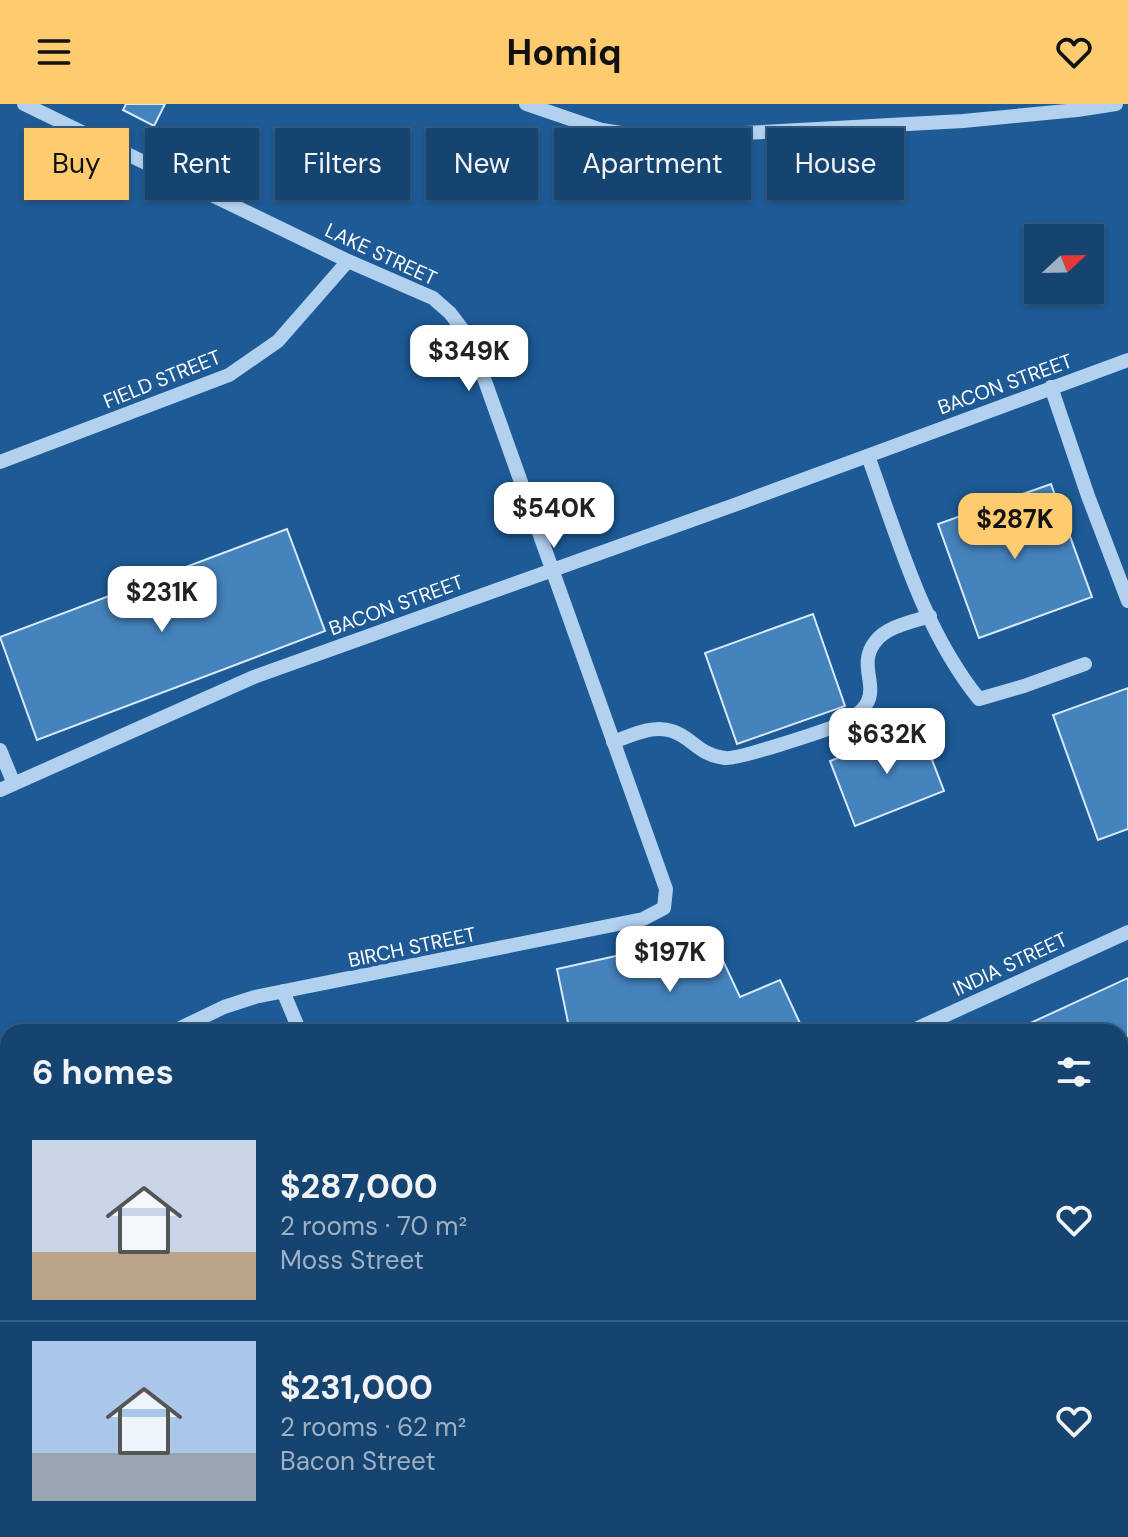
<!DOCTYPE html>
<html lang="en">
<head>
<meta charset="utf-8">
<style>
	:root { --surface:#164470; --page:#234e78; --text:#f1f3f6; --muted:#9eb0c3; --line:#355c83; --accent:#fecb6f }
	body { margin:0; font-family:"DM Sans",sans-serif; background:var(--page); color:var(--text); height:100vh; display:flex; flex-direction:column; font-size:30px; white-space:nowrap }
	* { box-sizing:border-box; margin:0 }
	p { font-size:26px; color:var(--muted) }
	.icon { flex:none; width:44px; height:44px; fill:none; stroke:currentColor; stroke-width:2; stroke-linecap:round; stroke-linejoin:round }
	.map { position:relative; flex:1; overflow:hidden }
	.panel { position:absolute; left:0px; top:920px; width:1128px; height:514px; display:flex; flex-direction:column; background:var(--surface); border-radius:24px 24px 0 0; box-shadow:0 2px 6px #0004,0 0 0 2px var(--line) }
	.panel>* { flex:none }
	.top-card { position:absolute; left:24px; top:24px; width:1080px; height:72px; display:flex; gap:16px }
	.needle { width:52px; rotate:68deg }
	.controls { position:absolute; left:1024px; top:120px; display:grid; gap:16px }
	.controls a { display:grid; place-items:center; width:80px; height:80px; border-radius:0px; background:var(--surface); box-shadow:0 2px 6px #0004,0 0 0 2px var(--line); font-size:40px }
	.price { position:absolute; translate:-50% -68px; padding:0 18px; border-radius:16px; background:#fff; color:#222; font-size:26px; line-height:52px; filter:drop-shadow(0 2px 4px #0008) }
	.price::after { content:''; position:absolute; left:50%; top:48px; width:24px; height:18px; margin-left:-12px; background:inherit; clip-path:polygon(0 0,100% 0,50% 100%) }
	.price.active { background:var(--accent); color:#111 }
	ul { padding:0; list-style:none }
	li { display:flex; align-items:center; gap:24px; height:200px; padding:0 32px }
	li+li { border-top:2px solid var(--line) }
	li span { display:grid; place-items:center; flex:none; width:224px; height:160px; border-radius:0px; color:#555 }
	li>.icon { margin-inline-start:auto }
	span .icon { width:96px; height:96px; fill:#fffc; stroke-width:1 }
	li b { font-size:34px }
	h2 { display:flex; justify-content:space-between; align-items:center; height:96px; padding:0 32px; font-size:34px }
	.chip { padding:0 28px; border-radius:0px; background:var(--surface); box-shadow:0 2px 6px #0004,0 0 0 2px var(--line); font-size:28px; line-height:72px }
	.chip.active { background:var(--accent); color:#111 }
	header { display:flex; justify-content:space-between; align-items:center; height:104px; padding:0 32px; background:var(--accent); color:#111; font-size:36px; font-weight:700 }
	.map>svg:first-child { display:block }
	.building { fill:#4583bd; stroke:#d7eafb; stroke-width:2 }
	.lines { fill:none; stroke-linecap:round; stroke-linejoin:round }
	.minor { stroke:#b1d1ef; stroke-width:14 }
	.major { stroke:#f9fcff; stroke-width:20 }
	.rail { stroke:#fff; stroke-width:6; stroke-dasharray:14 6; stroke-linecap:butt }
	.labels { text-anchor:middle; stroke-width:8; stroke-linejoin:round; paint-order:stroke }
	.street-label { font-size:20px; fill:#fff; stroke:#1d5a96 }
</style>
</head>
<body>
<header><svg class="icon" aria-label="menu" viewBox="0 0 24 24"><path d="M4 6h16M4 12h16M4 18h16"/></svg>Homiq<svg class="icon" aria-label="heart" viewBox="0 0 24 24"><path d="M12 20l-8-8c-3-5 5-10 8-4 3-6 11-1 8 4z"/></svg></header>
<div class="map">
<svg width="1128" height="1433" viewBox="0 0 1128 1433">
	<rect width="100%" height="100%" fill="#1d5a96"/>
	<path class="building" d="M126 0H165L154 22 123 6Z
		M1051 380 1092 493 979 534 938 420Z
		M287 425 325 527 37 636 0 533Z
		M813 510 845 602 737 640 705 549Z
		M1128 584V725L1098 736 1053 611Z
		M919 622 944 687 855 722 830 657Z
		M711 831 740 893 780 876 804 928H570L557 865Z
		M1128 874V956L1120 960V928H1011Z"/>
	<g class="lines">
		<path class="minor" d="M24 0 348 157 433 194 450 209 466 230 480 263 666 785 664 804 643 815 255 893 224 903 172 928
			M526 0 602 26 653 34 963 17 1077 6 1116 0
			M1051 283 1088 392 1128 497
			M868 352C898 434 923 526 979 595L1024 582 1085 560
			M0 358 229 271 278 237 348 157
			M613 638C630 632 653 620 672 627 692 633 698 651 725 654 737 656 820 628 836 622 899 595 851 569 875 538 887 522 912 518 930 512
			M0 646 14 680
			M0 686 254 573 737 400 1128 256
			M283 887 300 928
			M909 928 1128 828
			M0 1010 8 1006
			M1120 1224 1128 1246
			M1120 1330 1128 1328
			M0 1370 8 1371
			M67 1426 70 1433
			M138 1426 141 1433
			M853 1426 856 1433
			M674 1433 705 1426"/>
		<path class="major" d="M1120 1024 1128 1021
			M207 1433 223 1426"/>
		<path class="rail" d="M1120 1070 1128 1066
			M289 1433 305 1426"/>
	</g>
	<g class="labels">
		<g class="street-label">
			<text transform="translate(381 150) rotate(25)" y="7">LAKE STREET</text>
			<text transform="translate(162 275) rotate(-22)" y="7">FIELD STREET</text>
			<text transform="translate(1005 280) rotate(-20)" y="7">BACON STREET</text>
			<text transform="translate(396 501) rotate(-20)" y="7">BACON STREET</text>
			<text transform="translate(412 843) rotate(-12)" y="7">BIRCH STREET</text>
			<text transform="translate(1010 860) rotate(-25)" y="7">INDIA STREET</text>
		</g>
	</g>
</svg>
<div class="controls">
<a><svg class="needle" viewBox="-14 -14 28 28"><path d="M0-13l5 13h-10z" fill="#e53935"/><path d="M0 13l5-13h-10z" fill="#9eb0c3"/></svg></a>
</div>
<b class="price" style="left:469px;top:289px">$349K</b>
<b class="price" style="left:554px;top:446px">$540K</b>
<b class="price active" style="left:1015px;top:457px">$287K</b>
<b class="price" style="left:162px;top:530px">$231K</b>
<b class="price" style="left:887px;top:672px">$632K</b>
<b class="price" style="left:670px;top:890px">$197K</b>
<div class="top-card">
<a class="chip active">Buy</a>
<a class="chip">Rent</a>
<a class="chip">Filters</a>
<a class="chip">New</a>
<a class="chip">Apartment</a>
<a class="chip">House</a>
</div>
<section class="panel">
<h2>6 homes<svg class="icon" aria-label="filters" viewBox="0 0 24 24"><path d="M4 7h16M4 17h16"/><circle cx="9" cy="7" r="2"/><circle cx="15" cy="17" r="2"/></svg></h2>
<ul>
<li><span style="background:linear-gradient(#c9d6e8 70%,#b9a48a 0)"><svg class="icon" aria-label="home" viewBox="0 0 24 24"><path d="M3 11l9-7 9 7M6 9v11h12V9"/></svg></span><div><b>$287,000</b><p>2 rooms · 70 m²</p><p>Moss Street</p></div><svg class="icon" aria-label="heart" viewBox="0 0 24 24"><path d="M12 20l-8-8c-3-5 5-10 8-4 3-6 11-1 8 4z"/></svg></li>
<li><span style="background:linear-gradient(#a9c7e8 70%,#9aa5b1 0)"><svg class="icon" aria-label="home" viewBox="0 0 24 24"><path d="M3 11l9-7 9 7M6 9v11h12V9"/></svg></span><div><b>$231,000</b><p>2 rooms · 62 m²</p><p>Bacon Street</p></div><svg class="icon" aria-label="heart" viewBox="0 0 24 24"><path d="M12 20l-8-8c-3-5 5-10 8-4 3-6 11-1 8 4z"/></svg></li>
</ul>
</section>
</div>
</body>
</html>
